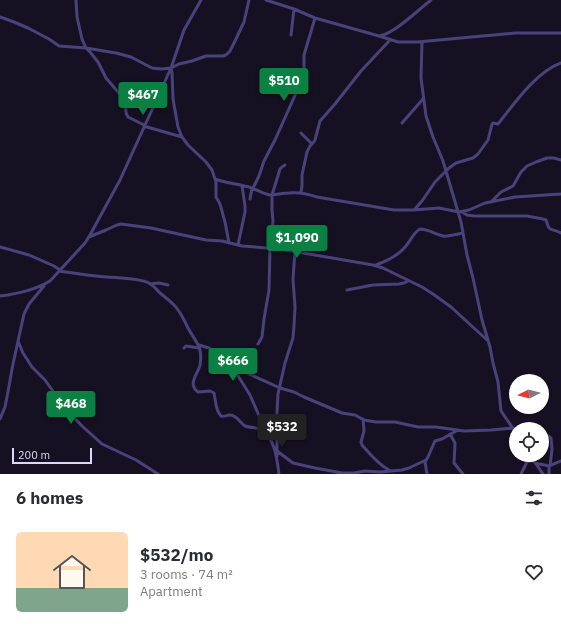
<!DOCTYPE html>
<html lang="en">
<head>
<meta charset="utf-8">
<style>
	:root { --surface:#fff; --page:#f2f2f3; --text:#2b2b33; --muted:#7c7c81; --line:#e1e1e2; --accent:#0b8043 }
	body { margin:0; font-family:"IBM Plex Sans",sans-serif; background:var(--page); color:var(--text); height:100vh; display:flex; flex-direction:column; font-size:15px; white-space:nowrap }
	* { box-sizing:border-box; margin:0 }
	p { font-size:13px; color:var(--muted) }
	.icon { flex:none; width:22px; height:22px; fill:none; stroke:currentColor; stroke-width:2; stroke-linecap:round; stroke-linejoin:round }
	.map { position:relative; height:474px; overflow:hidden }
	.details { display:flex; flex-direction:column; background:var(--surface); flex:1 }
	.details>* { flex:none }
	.needle { width:26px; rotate:264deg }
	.fabs { position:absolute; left:509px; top:374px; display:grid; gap:8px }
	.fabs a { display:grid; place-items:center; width:40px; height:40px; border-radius:50%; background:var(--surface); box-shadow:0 1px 3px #0004; font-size:20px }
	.scale { position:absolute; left:12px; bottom:10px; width:80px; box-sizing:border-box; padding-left:4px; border:2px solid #dfd7fa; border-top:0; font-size:11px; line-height:14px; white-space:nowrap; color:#dfd7fa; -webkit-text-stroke:3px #161122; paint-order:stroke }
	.price { position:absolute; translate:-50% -34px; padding:0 9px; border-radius:4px; background:var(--accent); color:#fff; font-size:13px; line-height:26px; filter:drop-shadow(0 1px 2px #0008) }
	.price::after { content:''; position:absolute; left:50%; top:24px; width:12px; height:9px; margin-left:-6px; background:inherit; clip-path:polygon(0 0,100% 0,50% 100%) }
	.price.selected { background:#222; color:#fff }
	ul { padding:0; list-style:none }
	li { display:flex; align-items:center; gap:12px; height:100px; padding:0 16px }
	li+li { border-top:1px solid var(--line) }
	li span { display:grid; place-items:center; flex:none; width:112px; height:80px; border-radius:6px; color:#555 }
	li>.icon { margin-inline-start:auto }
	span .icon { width:48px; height:48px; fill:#fffc; stroke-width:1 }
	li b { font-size:17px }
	h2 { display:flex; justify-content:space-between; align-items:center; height:48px; padding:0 16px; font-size:17px }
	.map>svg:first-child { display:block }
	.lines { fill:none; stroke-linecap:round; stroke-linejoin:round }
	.street { stroke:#4a427b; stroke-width:3 }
</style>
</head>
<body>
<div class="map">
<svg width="561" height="474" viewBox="0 0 561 474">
	<rect width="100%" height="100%" fill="#161122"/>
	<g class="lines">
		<path class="street" d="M76 0 77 17 82 39 86 48 90 52 98 62 106 78 125 100C128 106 123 111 128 117L144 125V127H147L182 137
			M266 0 294 9 315 18 379 36C394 34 418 10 431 0
			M0 17 14 22 28 28 49 39 59 46 86 48 116 53 131 57 152 68 161 69 171 68 179 64 192 61 206 56H223L226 55 230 51 235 41 244 22 249 0
			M291 35 294 9
			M379 36 398 42H417L515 33H561
			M422 42 421 78 426 116 433 137 443 161 461 222 467 255 473 278 482 320 490 347 493 363 498 382 501 411 516 433
			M171 68 172 73 173 99 178 127 182 137 188 145 206 162 212 170 216 182V197L220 204 225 222 229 243
			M402 123 423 99
			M301 133 312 144
			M215 179C226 183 238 184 249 187 256 189 263 194 270 195 276 195 282 193 289 193 298 192 308 194 317 197L394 210H413L439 208 459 212 469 210 485 203 515 197 561 194
			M253 188 259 176 264 161 275 140 301 82 304 71V55L315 18
			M301 193 302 185V175L307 152 310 146 313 143 315 140 320 121 335 104 361 71 390 40
			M250 199 252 188
			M491 202 501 192 513 186 521 172 527 166 536 162 547 158H554L561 160
			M414 210 422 201 435 182 449 168 456 163 473 158 478 154 488 140 492 124 493 123 498 124C514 104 536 72 561 63
			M462 212 467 215 474 216H527L543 219 546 220C550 233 549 227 561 233
			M89 237 106 230 117 225 121 224 151 228 206 240 222 241 242 246 280 249 373 265 383 268 422 287 433 294 451 307 487 340
			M238 245 245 212V206L242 186
			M0 247 29 255 54 266 60 270
			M376 265C387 261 398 256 406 246 411 240 413 233 420 229 428 229 435 234 443 236 446 237 458 234 463 233
			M59 271C75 273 91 276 107 277 119 278 139 278 149 283 153 285 157 290 160 293 165 297 170 301 174 305 181 312 184 320 188 328 196 343 203 346 200 365 198 374 187 384 198 392L210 391 214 393C216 401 215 410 221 416 224 417 227 415 230 415 237 415 240 423 245 426 250 428 255 427 260 429 275 437 277 459 279 474
			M150 284 159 283 168 285
			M347 290 373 285 399 284 404 283 408 281
			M0 296C17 294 35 290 50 281L85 243 90 235 120 180 171 68 184 30 201 0
			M18 341 23 353 32 367 45 380 65 408 82 426 102 444 136 460 158 474
			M258 344 262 337 264 319 269 290 270 248 273 221 272 210V195L280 169 282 167 285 165
			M199 345 209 348 223 356 237 367 249 374 280 388 294 392 304 397 342 413 355 415 364 420 376 422H395L418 427H436L464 431 491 430 512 428 517 429
			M184 348 186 346 199 348
			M233 364 235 371 250 395 267 434
			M0 419 5 407 7 397 13 364 24 314 29 304 44 286
			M363 419 364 431 361 442 362 445C368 452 381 466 389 470
			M450 434 455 443 454 463 463 474
			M542 434 548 436 551 438 552 449 550 466
			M277 451 293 463 315 468 342 473H354L365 471 380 472 402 470 409 468 426 460
			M530 455 535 463 549 466 561 461
			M277 456V412L278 394 285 363 293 338 294 326 295 307 293 279 295 251
			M536 464 543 474
			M427 474 425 462 428 457 434 443 435 441 442 439 458 430
			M521 474 527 462 530 461H534
			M549 474V466"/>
	</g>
</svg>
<div class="fabs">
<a><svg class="needle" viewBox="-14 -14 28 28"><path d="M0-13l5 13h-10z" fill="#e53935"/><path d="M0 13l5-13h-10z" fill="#7c7c81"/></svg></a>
<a><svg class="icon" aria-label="locate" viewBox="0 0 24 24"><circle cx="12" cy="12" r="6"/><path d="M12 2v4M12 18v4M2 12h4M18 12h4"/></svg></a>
</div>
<div class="scale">200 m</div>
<b class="price" style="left:284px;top:102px">$510</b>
<b class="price" style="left:143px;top:116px">$467</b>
<b class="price" style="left:297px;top:259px">$1,090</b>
<b class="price" style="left:233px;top:382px">$666</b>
<b class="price" style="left:71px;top:425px">$468</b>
<b class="price selected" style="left:282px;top:448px">$532</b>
</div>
<section class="details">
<h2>6 homes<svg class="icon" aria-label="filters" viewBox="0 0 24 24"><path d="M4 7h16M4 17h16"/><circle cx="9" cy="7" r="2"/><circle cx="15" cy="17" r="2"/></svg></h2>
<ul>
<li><span style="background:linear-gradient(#ffd9b3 70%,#7fa58c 0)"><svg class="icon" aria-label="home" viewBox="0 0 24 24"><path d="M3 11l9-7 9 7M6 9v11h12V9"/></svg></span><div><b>$532/mo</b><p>3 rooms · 74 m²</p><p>Apartment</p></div><svg class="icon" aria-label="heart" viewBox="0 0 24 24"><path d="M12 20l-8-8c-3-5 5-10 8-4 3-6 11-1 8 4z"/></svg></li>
</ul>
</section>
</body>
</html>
